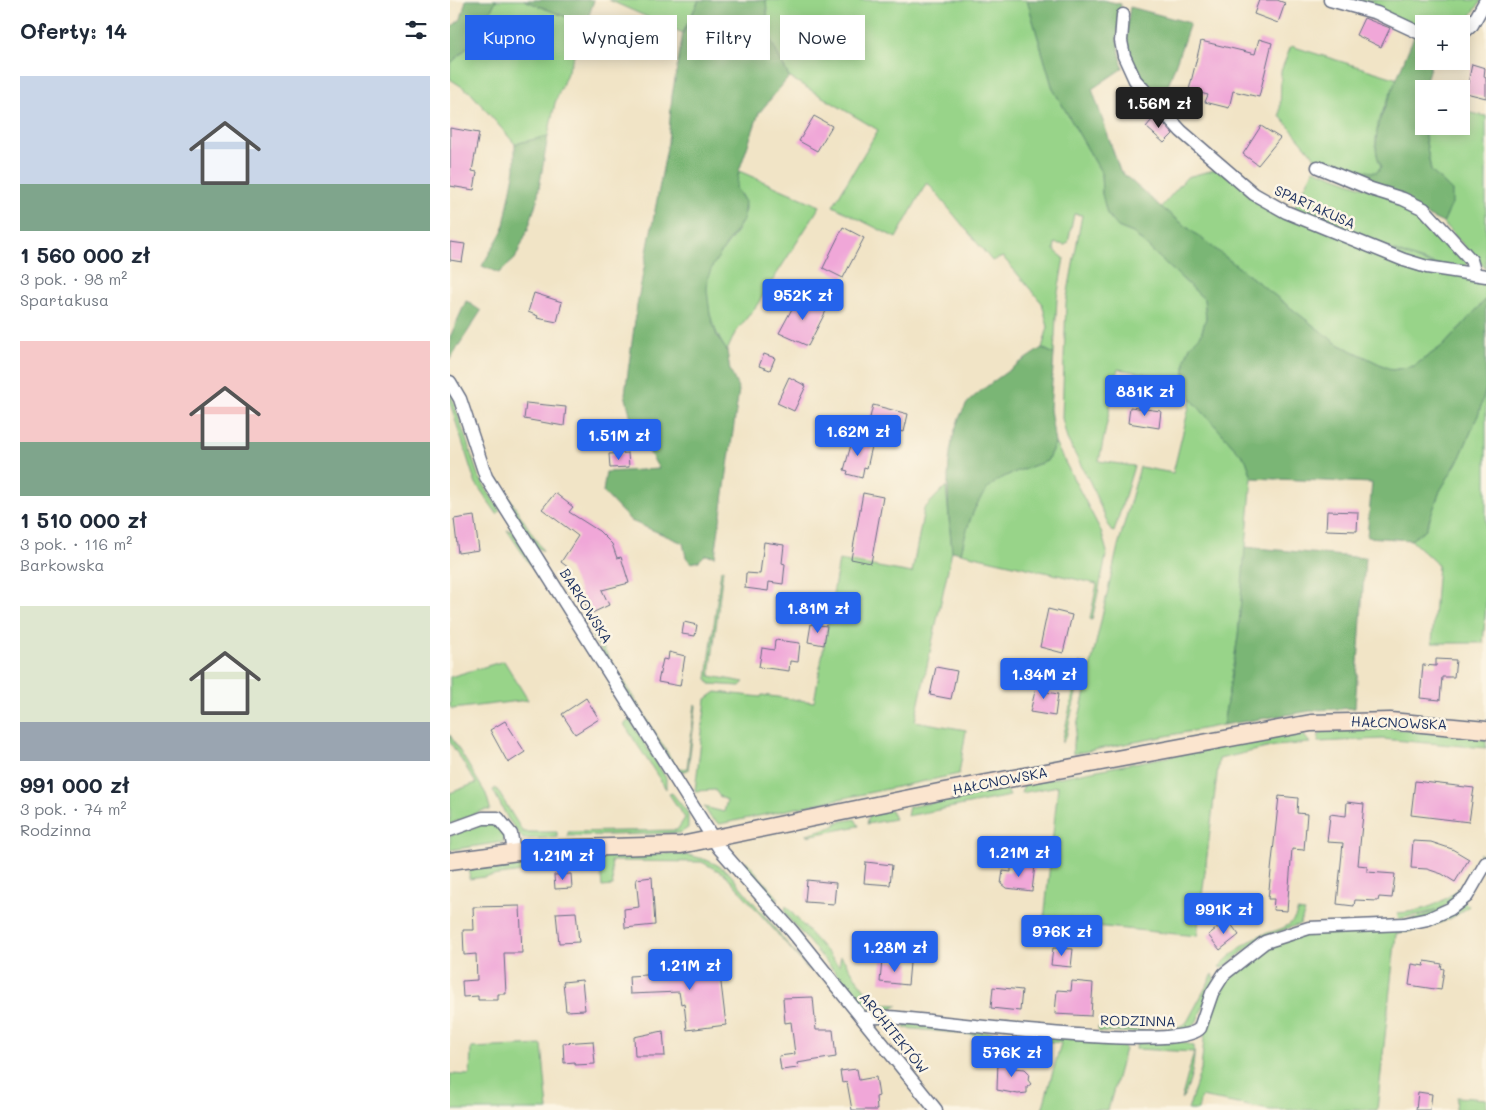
<!DOCTYPE html>
<html lang="pl">
<head>
<meta charset="utf-8">
<style>
	:root { --surface:#fff; --page:#f6f6f7; --text:#1f2937; --muted:#747a83; --accent:#2563eb }
	body { margin:0; font-family:Mali,sans-serif; background:var(--page); color:var(--text); height:100vh; display:flex; flex-direction:column; font-size:19px; white-space:nowrap }
	* { box-sizing:border-box; margin:0 }
	p { font-size:16px; color:var(--muted) }
	.icon { flex:none; width:28px; height:28px; fill:none; stroke:currentColor; stroke-width:2; stroke-linecap:round; stroke-linejoin:round }
	.map { position:relative; flex:1; overflow:hidden }
	.drawer { display:flex; flex-direction:column; background:var(--surface); width:450px }
	.drawer>* { flex:none }
	.top-card { position:absolute; left:15px; top:15px; width:475px; height:45px; display:flex; gap:10px }
	.tools { position:absolute; left:965px; top:15px; display:grid; gap:10px }
	.tools a { display:grid; place-items:center; width:55px; height:55px; border-radius:0px; background:var(--surface); box-shadow:0 2px 12px #0003; font-size:25px }
	.price { position:absolute; translate:-50% -42px; padding:0 11px; border-radius:5px; background:var(--accent); color:#fff; font-size:16px; line-height:32px; filter:drop-shadow(0 1px 2px #0008) }
	.price::after { content:''; position:absolute; left:50%; top:30px; width:15px; height:11px; margin-left:-8px; background:inherit; clip-path:polygon(0 0,100% 0,50% 100%) }
	.price.active { background:#222; color:#fff }
	ul { padding:0; list-style:none }
	li { display:grid; align-content:center; gap:10px; height:265px; padding:0 20px }
	li span { display:grid; place-items:center; height:155px; border-radius:0px; color:#555 }
	li>.icon { margin-inline-start:auto }
	span .icon { width:90px; height:90px; fill:#fffc; stroke-width:1 }
	li b { font-size:21px }
	h2 { display:flex; justify-content:space-between; align-items:center; height:60px; padding:0 20px; font-size:21px }
	.tag { padding:0 18px; border-radius:0px; background:var(--surface); box-shadow:0 2px 12px #0003; font-size:18px; line-height:45px }
	.tag.active { background:var(--accent); color:#fff }
	main { display:flex; flex:1; min-height:0 }
	.map>svg:first-child { display:block }
	.green { fill:#98d489; stroke:#5a8274 }
	.forest { fill:#7ab675; stroke:#4a726a }
	.building { fill:#f0a7d8 }
	.lines { fill:none; stroke-linecap:round; stroke-linejoin:round }
	.street-casing { stroke:#666e82; stroke-width:15 }
	.secondary-casing { stroke:#666e82; stroke-width:19 }
	.street { stroke:#fff; stroke-width:12 }
	.secondary { stroke:#fbe5cf; stroke-width:16 }
	.labels { text-anchor:middle; stroke-width:5; stroke-linejoin:round; paint-order:stroke }
	.street-label { font-size:14px; fill:#1b2f5e; stroke:#fcf5e5 }
</style>
</head>
<body>
<main>
<section class="drawer">
<h2>Oferty: 14<svg class="icon" aria-label="filters" viewBox="0 0 24 24"><path d="M4 7h16M4 17h16"/><circle cx="9" cy="7" r="2"/><circle cx="15" cy="17" r="2"/></svg></h2>
<ul>
<li><span style="background:linear-gradient(#c9d6e8 70%,#7fa58c 0)"><svg class="icon" aria-label="home" viewBox="0 0 24 24"><path d="M3 11l9-7 9 7M6 9v11h12V9"/></svg></span><div><b>1 560 000 zł</b><p>3 pok. · 98 m²</p><p>Spartakusa</p></div></li>
<li><span style="background:linear-gradient(#f6c9c9 65%,#7fa58c 0)"><svg class="icon" aria-label="home" viewBox="0 0 24 24"><path d="M3 11l9-7 9 7M6 9v11h12V9"/></svg></span><div><b>1 510 000 zł</b><p>3 pok. · 116 m²</p><p>Barkowska</p></div></li>
<li><span style="background:linear-gradient(#dfe7d0 75%,#9aa5b1 0)"><svg class="icon" aria-label="home" viewBox="0 0 24 24"><path d="M3 11l9-7 9 7M6 9v11h12V9"/></svg></span><div><b>991 000 zł</b><p>3 pok. · 74 m²</p><p>Rodzinna</p></div></li>
</ul>
</section>
<div class="map">
<svg width="1036" height="1110" viewBox="0 0 1036 1110">
	<rect width="100%" height="100%" fill="#fcf5e5"/>
	<filter id="ink" filterUnits="userSpaceOnUse"><feTurbulence type="fractalNoise" baseFrequency=".02" numOctaves="2"/><feDisplacementMap in="SourceGraphic" scale="10" xChannelSelector="R" yChannelSelector="G"/><feConvolveMatrix kernelMatrix="1 2 1 2 8 2 1 2 1" color-interpolation-filters="sRGB"/></filter>
	<filter id="wash" filterUnits="userSpaceOnUse"><feTurbulence type="fractalNoise" baseFrequency=".0096" numOctaves="4" result="noise"/><feDisplacementMap in="SourceGraphic" scale="20" xChannelSelector="R" yChannelSelector="G"/><feGaussianBlur stdDeviation="1.12" result="paint"/><feColorMatrix in="noise" values="0 0 0 0 0 0 0 0 0 0 0 0 0 0 0 0 0 1.4 0 .05"/><feComposite in="paint" operator="in"/></filter>
	<g filter="url(#wash)">
		<rect width="100%" height="100%" fill="#f1e4c6"/>
		<path class="green" d="M46 0H74L136 25 105 103 98 136 65 144 20 92 0 79V64L28 37Z
			M159 0H249L233 33Z
			M316 0H577L603 89 651 172 652 194 668 227 683 233 754 299 756 318 751 335 740 346 735 360V380L668 369 649 461 684 466 664 532 661 531 640 482 617 439 612 418 616 303 632 215 624 214 618 243 615 245 605 243 604 250 614 258 607 298 604 354 592 348 598 327 592 303 553 257 542 261 477 182 446 238 383 206 428 130 339 77 319 37Z
			M891 0H1032L1011 29V24H974V31Z
			M841 46 948 79C935 104 917 138 931 166L927 173C908 173 887 155 868 161L830 116 831 71Z
			M1011 111 1036 116V269L993 223 1002 191 981 171 974 130 977 126H1011Z
			M768 169 866 228 1036 280V299L995 344 964 366 942 370 886 343 711 207 737 177Z
			M864 169 963 206 1017 262 1016 267 978 264 843 210Z
			M289 171 370 206 307 305 285 333 277 351C264 332 252 301 258 277 263 254 302 225 294 202 293 197 289 192 286 188Z
			M1036 388V606L1033 643H982L988 565 961 540 976 529 990 491 1010 457 1029 413Z
			M0 391 28 475 50 511 47 514 25 482 0 403Z
			M741 399 796 460 802 478 788 637 773 725 623 754V744L668 546 690 467 723 473Z
			M605 443 651 531 657 552 642 620 640 619 647 584 511 553C517 527 525 494 550 479 564 471 582 467 597 461Z
			M48 480 93 551 86 547 45 483Z
			M496 486 502 551 465 721 516 730 509 774 270 824 261 818 254 807 274 812 277 800 270 797 265 790 245 791 256 699 266 692 311 697 312 695 364 702 389 560 462 573 474 509Z
			M57 530 62 531 92 575 103 599Z
			M273 569 260 676 294 682 290 686 260 684 257 679 271 570Z
			M143 632 228 770 237 768 245 704 246 706 238 770 228 773 142 636Z
			M54 661 78 700 2 709 0 706V677Z
			M630 662 632 666 616 737 612 743Z
			M180 720 216 778V789L174 724Z
			M932 728 1004 733 1036 739V748L932 739 868 742 869 735 873 731Z
			M847 732 853 734 860 743 825 746 769 759 747 936 594 921 608 786 571 793 574 784Z
			M0 735 36 794 40 808V810H34L0 824V793L26 783 0 742Z
			M46 788 73 832H107V837L73 839 58 819 43 790Z
			M556 788 560 796 457 816 459 807Z
			M222 793 238 813V828L230 833 118 836V832L227 830 235 818 219 794Z
			M441 810 445 819 417 824 419 815Z
			M405 819 409 826 357 836V834L385 826 387 822Z
			M34 824 46 825 55 836 53 842 0 850V836Z
			M1030 853 1033 859 1011 895 989 910 949 919 947 913C989 911 1015 891 1030 853Z
			M131 855 133 861 126 862 125 865 19 879 20 866 100 856Z
			M156 855C197 855 247 845 280 874L359 970 276 875 252 862 161 861 163 886 152 887 150 862Z
			M296 861 329 899H322L290 867Z
			M1015 902 1019 906C998 924 972 929 946 934L927 1110H820L751 1097 748 1110H738L751 1069 755 1030 764 1000 780 974 814 949 857 933 927 930Z
			M336 906 389 966 391 956 424 1003 448 1005C434 1013 425 1013 412 1003L339 919 335 912Z
			M847 911 855 912 850 924 815 937 800 946 773 968 769 967C779 956 791 947 803 939 817 930 844 932 847 911Z
			M763 974 765 979 747 1021 743 1026 728 1033 649 1032 648 1027C672 1028 718 1037 737 1022Z
			M457 1023 548 1033V1037L454 1028Z
			M578 1035 672 1042 675 1049 658 1110H592L611 1043 575 1039Z
			M733 1042 744 1046C745 1062 741 1086 731 1100L744 1052 686 1049 687 1043Z
			M92 1045 98 1110H0V1074L20 1075 21 1048Z
			M1007 1097 1036 1099V1110H1006Z"/>
		<path class="forest" d="M16 0H46L28 37 0 64V28L11 19Z
			M74 0H144L136 25Z
			M249 0H316L319 37 339 77 309 113 289 171 286 188 295 202 293 220 263 265 258 277 257 290 260 314 267 336 277 351 280 370 289 390 265 556 255 555 249 561 241 563 236 557 233 543 181 521 153 492 156 472 209 469 182 422 175 394 187 305 218 142 222 96 233 33Z
			M577 0H653L671 4 667 39 673 68 642 89 670 171 711 207 886 343 942 370 964 366 995 344 1036 299V388L1029 413 1010 457 990 491 976 529 961 540 917 537 922 483 802 478 796 460 741 399 735 380V360L740 346 751 335 756 318 754 299 683 233 668 227 657 214 652 194 651 172 603 89Z
			M680 7 740 23 712 103C680 69 672 53 680 7Z
			M965 34 974 37V61H982L976 80 999 87V89H974V126H977L974 131 981 171 1002 191V204L993 223 867 163 868 161C887 155 908 173 927 172L931 166C924 152 926 139 928 124Z
			M98 136 87 200 78 229 65 259 49 273 32 266 53 230 65 169V144Z
			M16 301 22 303V305L31 311 0 359V337Z
			M592 348 604 354 600 409 605 443 597 461C582 467 564 471 550 479 525 494 517 527 511 553L502 551C498 507 491 445 516 405 524 393 578 357 592 348Z
			M795 547 915 558 905 708 867 710 773 725 788 637Z"/>
		<g id="blocks">
			<path class="building" d="M809 0H827L835 3 828 23 804 14Z
				M914 18 940 28 931 47 906 35Z
				M809 39 822 43 809 97 783 91 779 108 755 102 758 95 739 90 751 41 805 54Z
				M1022 64 1035 68 1034 77 1036 78V98L1016 93Z
				M706 115 723 134 714 143 696 127Z
				M364 116 382 126 367 151 349 141Z
				M811 126 830 138 808 165 793 154Z
				M0 128 29 133 22 171 27 172 24 190 0 186Z
				M393 227 414 238 393 278 373 268Z
				M0 242 15 244 12 262 0 260Z
				M84 293 112 302 107 322 87 318 88 316 78 312Z
				M352 294 377 309 358 346 329 333 344 305 346 306Z
				M314 354 325 358 320 370 309 366Z
				M339 377 356 386 344 411 327 403Z
				M76 403 116 407 114 426 74 419Z
				M423 405 458 414 454 432 418 426Z
				M680 407 711 411 709 428 678 423Z
				M403 438 423 442 417 468 414 467 412 478 397 474 398 471 394 470Z
				M178 453 179 467 160 468 159 454Z
				M105 493 123 507 119 512 149 531 162 544 167 558 171 557 179 583 152 590 159 605 140 614 119 568 111 562 128 536 92 509Z
				M413 493 433 497 421 563 401 559Z
				M877 511 908 512 907 531 876 530Z
				M24 516 29 550 8 553 4 519Z
				M314 542 334 545 332 563 335 564 333 584 319 582 318 591 295 588 296 573 310 574Z
				M598 609 622 615 613 653 590 647Z
				M234 622 247 625 245 636 232 634Z
				M361 624 377 626 374 645 358 642Z
				M325 640 350 643 348 662 340 661 339 671 309 667 312 648 324 650Z
				M219 652 235 656 230 686 208 682 213 659 218 660Z
				M986 659 1006 660 1004 677H992L990 700 970 698 973 665 986 666Z
				M486 667 507 671 501 699 480 695Z
				M588 679 599 681 597 692 608 694 605 716 580 712Z
				M136 698 149 719 125 734 112 714Z
				M55 721 75 752 58 763 40 730Z
				M965 781 1024 788 1019 822 961 815Z
				M829 796 848 798 847 813 857 814 854 850 842 849 837 911 823 910 824 899H818Z
				M897 802 914 804 908 865 917 866V872L945 874 942 898 929 897 928 901 905 900 904 906 887 904 893 843 877 842 880 816V814L896 816Z
				M963 841 981 842 1002 849 1019 859 1005 882 992 874 977 869 961 868Z
				M416 862 442 865 440 885 414 883Z
				M572 864 585 865 582 891 556 888 551 884 553 871 561 872V866L571 867Z
				M121 874 122 888 105 889 104 875Z
				M202 877 205 925 175 928 174 909 189 907 186 879Z
				M357 880 386 883 384 904 355 902Z
				M70 906 72 953H54L56 994H48V1000H28V996L13 997 12 981 27 980 26 954 14 955 13 930H24L23 907Z
				M126 912 129 942 109 943 106 913Z
				M778 920 789 935 770 950 758 935Z
				M603 948 623 949 621 967 601 965Z
				M268 958 276 1025 237 1030 234 1003 231 1004 229 992 180 994 179 976 230 973 229 963Z
				M432 960 460 963 458 985 430 982Z
				M975 961 992 964 991 968 994 969 991 990 959 985 962 964 974 966Z
				M132 980 135 1010 116 1011 113 982Z
				M622 981 643 983 641 1016 605 1014 607 990 621 991Z
				M543 987 572 990 570 1011 541 1008Z
				M363 997 366 1030H383L386 1057 347 1063 348 1068 331 1070 329 1056 345 1054 341 1022 335 1023 333 998Z
				M213 1031 215 1056H185L184 1037Z
				M143 1041 145 1064 125 1065V1062L114 1063 113 1043Z
				M548 1060 563 1062V1068L575 1069 579 1073 578 1080 581 1084 577 1087V1093L568 1094 547 1090Z
				M407 1069 409 1080 426 1077 429 1096 426 1097 427 1110H402L397 1082 392 1083 390 1071Z
				M968 1092 982 1094 980 1110H966Z"/>
		</g>
	</g>
	<g filter="url(#ink)">
		<use href="#blocks" fill-opacity="0" stroke="#666e82" stroke-width="1"/>
		<g class="lines">
			<g class="street-casing">
				<path id="street" d="M880 0 927 13 974 35
					M673 15 671 41 674 56 685 80 731 131 804 194 836 212 954 260 977 267 1036 276
					M1011 35 1022 25 1036 0
					M868 167 921 189 953 199 974 209 1021 260 1025 274
					M0 382 10 399 36 477 269 848 342 931 486 1110
					M0 830 33 818H48L61 834 64 852
					M413 1018C421 1018 431 1016 439 1017 483 1020 730 1054 750 1028L762 993 774 974 815 942 859 928 954 924 978 919 1000 909 1017 896 1036 863"/>
			</g>
			<g class="secondary-casing">
				<path id="secondary" d="M0 861 91 849 231 845 494 791 861 723 940 721 1036 730"/>
			</g>
			<use href="#street" class="street"/>
			<use href="#secondary" class="secondary"/>
		</g>
	</g>
	<g class="labels">
		<g class="street-label">
			<text transform="translate(865 207) rotate(24)" y="5">SPARTAKUSA</text>
			<text transform="translate(136 606) rotate(58)" y="5">BARKOWSKA</text>
			<text transform="translate(949 723) rotate(2)" y="5">HAŁCNOWSKA</text>
			<text transform="translate(550 781) rotate(-11)" y="5">HAŁCNOWSKA</text>
			<text transform="translate(688 1021) rotate(1)" y="5">RODZINNA</text>
			<text transform="translate(444 1033) rotate(51)" y="5">ARCHITEKTÓW</text>
		</g>
	</g>
</svg>
<div class="tools">
<a>+</a>
<a>−</a>
</div>
<b class="price active" style="left:709px;top:129px">1.56M zł</b>
<b class="price" style="left:353px;top:321px">952K zł</b>
<b class="price" style="left:695px;top:417px">881K zł</b>
<b class="price" style="left:408px;top:457px">1.62M zł</b>
<b class="price" style="left:169px;top:461px">1.51M zł</b>
<b class="price" style="left:368px;top:634px">1.81M zł</b>
<b class="price" style="left:594px;top:700px">1.34M zł</b>
<b class="price" style="left:569px;top:878px">1.21M zł</b>
<b class="price" style="left:113px;top:881px">1.21M zł</b>
<b class="price" style="left:774px;top:935px">991K zł</b>
<b class="price" style="left:612px;top:957px">976K zł</b>
<b class="price" style="left:445px;top:973px">1.28M zł</b>
<b class="price" style="left:240px;top:991px">1.21M zł</b>
<b class="price" style="left:562px;top:1078px">576K zł</b>
<div class="top-card">
<a class="tag active">Kupno</a>
<a class="tag">Wynajem</a>
<a class="tag">Filtry</a>
<a class="tag">Nowe</a>
</div>
</div>
</main>
</body>
</html>
